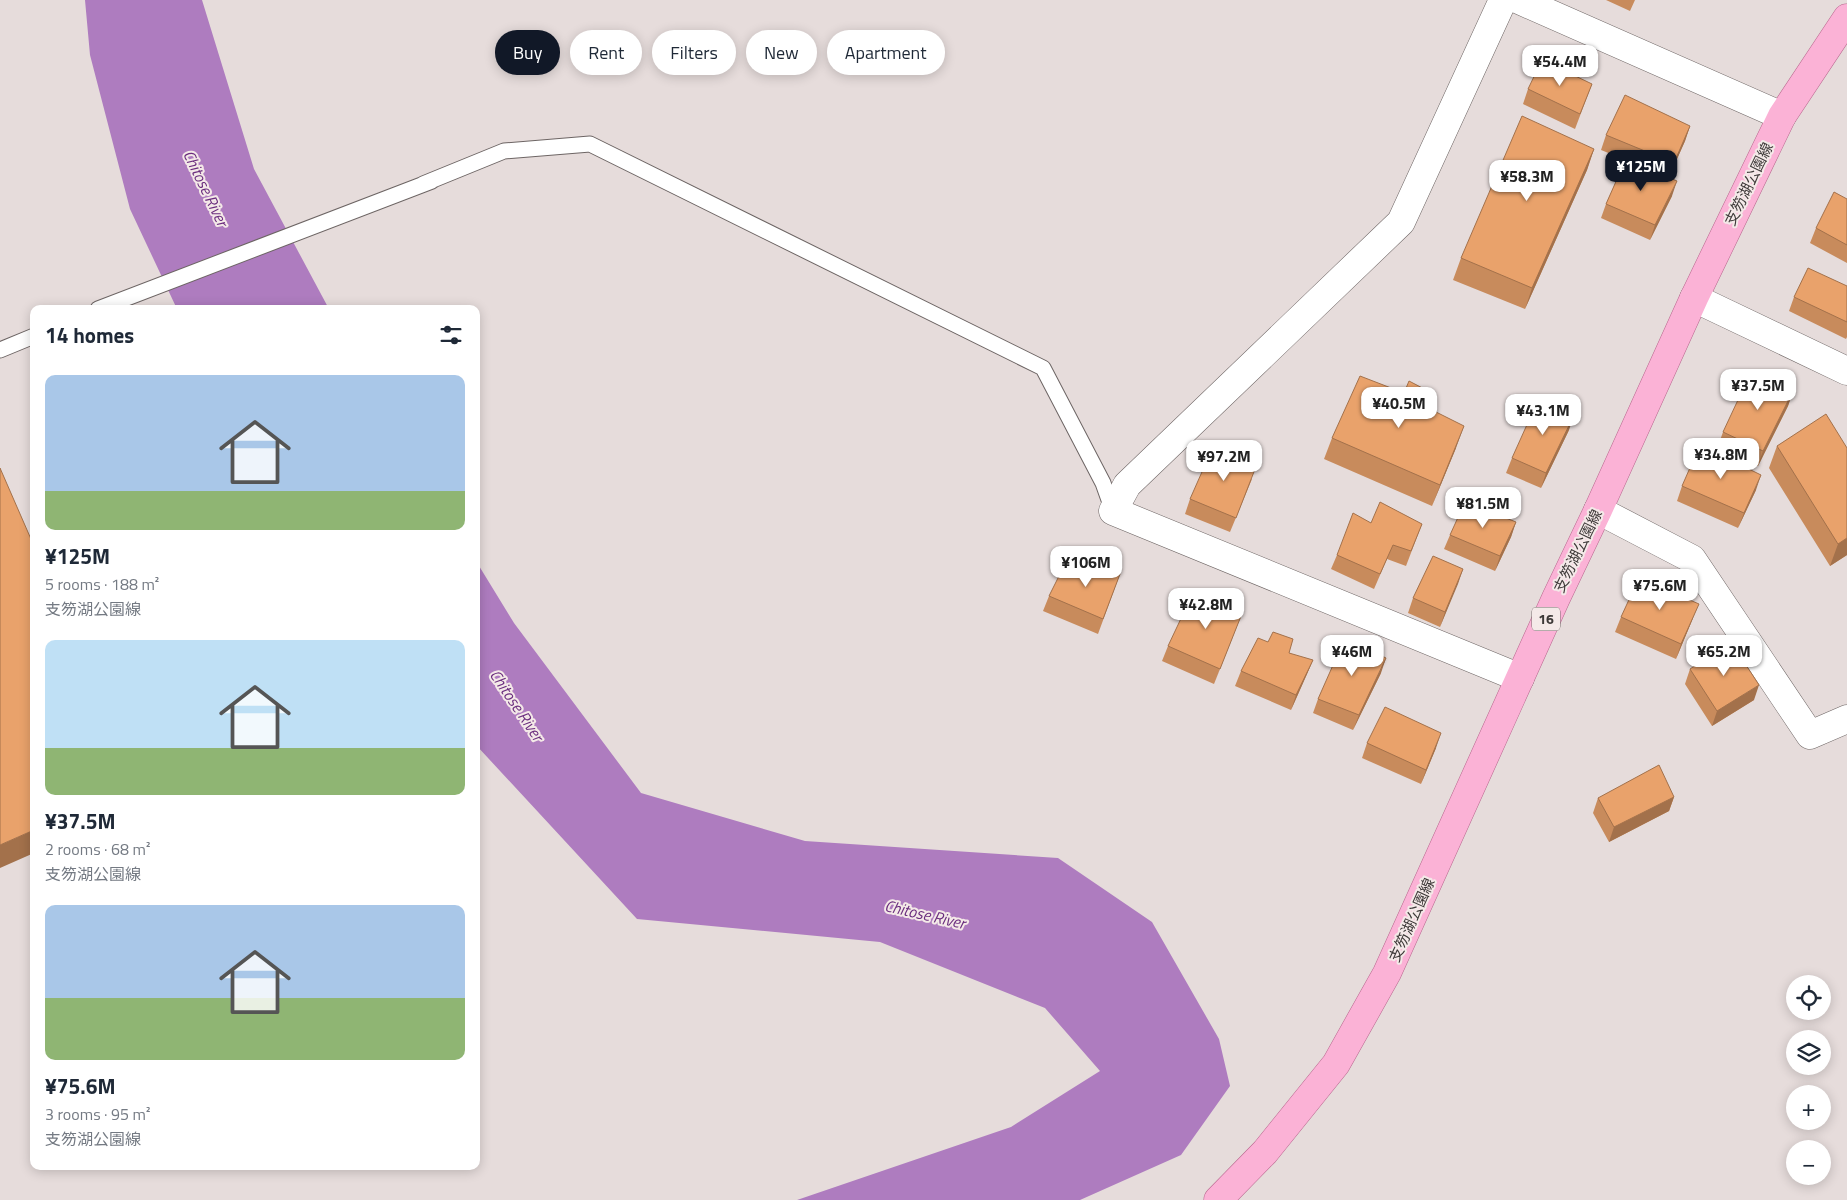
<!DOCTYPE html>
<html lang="en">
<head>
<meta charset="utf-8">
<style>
	:root { --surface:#fff; --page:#f6f6f7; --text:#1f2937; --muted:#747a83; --accent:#111827 }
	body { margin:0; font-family:"Titillium Web","Noto Sans JP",sans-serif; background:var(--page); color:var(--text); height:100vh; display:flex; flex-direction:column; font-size:19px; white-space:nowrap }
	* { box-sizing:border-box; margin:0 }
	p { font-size:16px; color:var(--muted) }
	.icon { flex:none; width:28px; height:28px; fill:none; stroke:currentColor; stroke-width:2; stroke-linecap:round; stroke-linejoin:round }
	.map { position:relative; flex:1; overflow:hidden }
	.details { position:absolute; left:30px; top:305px; width:450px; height:865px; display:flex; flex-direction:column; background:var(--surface); border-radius:10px; box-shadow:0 2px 12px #0003 }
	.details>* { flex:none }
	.hud { position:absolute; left:495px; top:30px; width:475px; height:45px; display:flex; gap:10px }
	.buttons { position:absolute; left:1786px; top:975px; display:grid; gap:10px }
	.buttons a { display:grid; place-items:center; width:45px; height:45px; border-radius:50%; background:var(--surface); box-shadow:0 2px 12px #0003; font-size:25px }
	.price { position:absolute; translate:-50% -42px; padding:0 11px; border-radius:10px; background:#fff; color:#222; font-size:16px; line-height:32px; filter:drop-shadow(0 1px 2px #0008) }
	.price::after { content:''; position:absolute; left:50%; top:30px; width:15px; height:11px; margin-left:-8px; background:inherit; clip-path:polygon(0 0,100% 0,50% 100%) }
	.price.selected { background:var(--accent); color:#fff }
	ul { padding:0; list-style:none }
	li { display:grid; align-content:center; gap:10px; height:265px; padding:0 15px }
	li span { display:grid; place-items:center; height:155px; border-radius:10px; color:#555 }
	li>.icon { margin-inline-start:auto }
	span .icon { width:90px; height:90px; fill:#fffc; stroke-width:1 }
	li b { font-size:21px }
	h2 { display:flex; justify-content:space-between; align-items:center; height:60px; padding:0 15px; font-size:21px }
	.chip { padding:0 18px; border-radius:22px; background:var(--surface); box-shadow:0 2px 12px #0003; font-size:18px; line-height:45px }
	.chip.selected { background:var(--accent); color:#fff }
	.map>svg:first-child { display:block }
	.water { fill:#ae7cbf }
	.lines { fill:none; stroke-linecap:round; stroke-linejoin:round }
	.lane-casing { stroke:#6d6564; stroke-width:17 }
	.street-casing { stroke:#6d6564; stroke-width:29 }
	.primary-casing { stroke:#b7668d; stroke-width:29 }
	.lane { stroke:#fff; stroke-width:15 }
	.street { stroke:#fff; stroke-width:28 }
	.primary { stroke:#fbb2d6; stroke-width:28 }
	.wall { fill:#c88b5c }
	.shaded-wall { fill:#a3714b }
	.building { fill:#e9a26b; stroke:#a3714b }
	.labels { text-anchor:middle; stroke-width:4; stroke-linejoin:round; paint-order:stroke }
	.shield { fill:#f4e9e8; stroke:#746e6d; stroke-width:1 }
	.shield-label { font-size:14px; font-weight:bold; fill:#3d3938 }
	.street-label { font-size:15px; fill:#3d3938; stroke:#f4e9e8 }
	.water-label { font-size:16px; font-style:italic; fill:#6a2d7e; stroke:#f4e9e8 }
</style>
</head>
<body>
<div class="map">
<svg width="1847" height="1200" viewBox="0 0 1847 1200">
	<rect width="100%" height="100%" fill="#e6dcdb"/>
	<path class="water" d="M85 0H202L254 169 329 309H177L130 209 90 55Z
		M476 561 514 623 641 793 805 841 1058 858 1152 922 1219 1039 1230 1086 1181 1155 1080 1200H797L1011 1127 1100 1071 1045 1008 880 942 637 919 476 745Z"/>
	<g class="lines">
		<g class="lane-casing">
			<path id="lane" d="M423 184 504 151 590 144 1043 368 1103 483 1113 511
				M98 309 432 181
				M0 350 34 336"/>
		</g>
		<g class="street-casing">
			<path id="street" d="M1503 0 1401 222 1127 485 1113 511 1520 678
				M1519 0 1782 116
				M1694 298 1847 371
				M1598 510 1692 559 1810 735 1847 719"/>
		</g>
		<g class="primary-casing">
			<path id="primary" d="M1218 1200 1265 1152 1336 1064 1387 973 1556 598 1598 510 1694 298 1782 116 1847 18"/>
		</g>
		<use href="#lane" class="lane"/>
		<use href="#street" class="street"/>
		<use href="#primary" class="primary"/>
	</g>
	<path class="wall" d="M1606 0H1635L1630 11Z
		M1592 84 1575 129 1523 104 1528 89Z
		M1690 126 1685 141 1669 177 1672 196 1650 240 1601 218 1606 204 1626 160 1601 150 1606 135Z
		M1594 149 1587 170 1525 309 1453 280 1461 258Z
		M1847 199V263L1810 243 1816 228Z
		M1847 286V337L1846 339 1789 311 1794 297Z
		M1793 391 1788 406 1758 466 1718 446 1723 432Z
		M1404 393H1432L1427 408 1456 448 1432 506 1324 459 1332 438Z
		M1569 430 1541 488 1506 473 1512 458Z
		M1777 446 1847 448V555L1830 566 1769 468Z
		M1252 479 1230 532 1185 514 1190 499Z
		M1682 486 1756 490 1738 528 1677 501Z
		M1516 522 1511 537 1495 571 1444 549 1450 535Z
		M1371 523 1422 524 1406 566 1387 559 1374 589 1331 569 1337 555Z
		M1463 569 1440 627 1408 613 1413 598Z
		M1096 572 1120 574 1098 634 1043 611 1049 596Z
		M1621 617 1693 618 1676 659 1615 632Z
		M1237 625 1214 684 1162 661 1168 646Z
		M1313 660 1307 674 1291 710 1235 686 1241 671Z
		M1690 669 1754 700 1712 726 1685 684Z
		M1381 673 1353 730 1313 713 1318 699Z
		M1367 743 1436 748 1421 784 1362 758Z
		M1674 797 1669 811 1609 842 1593 813 1598 798Z"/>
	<path class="shaded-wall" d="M1690 126 1685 141 1669 177 1674 163Z
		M1594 149 1587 170 1525 309 1532 288Z
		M1677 181 1672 196 1650 240 1655 225Z
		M1793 391 1788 406 1758 466 1763 451Z
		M1574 415 1569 430 1541 488 1546 473Z
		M1464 426 1456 448 1432 506 1440 485Z
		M1761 475 1756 490 1738 528 1744 513Z
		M1516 522 1511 537 1495 571 1500 556Z
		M1847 538V555L1830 566 1838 544Z
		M1463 569 1458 584 1440 627 1445 612Z
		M1699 604 1693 618 1676 659 1681 644Z
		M1243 611 1237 625 1214 684 1220 669Z
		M1386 658 1381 673 1353 730 1359 715Z
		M1313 660 1307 674 1291 710 1296 695Z
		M1759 685 1754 700 1712 726 1717 711Z
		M1441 733 1436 748 1421 784 1426 770Z
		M1674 797 1669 811 1609 842 1614 827Z
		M34 830V853L0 868V845Z"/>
	<path class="building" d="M1542 60 1592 84 1580 114 1528 89Z
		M1625 95 1690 126 1674 163 1606 135Z
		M1522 116 1594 149 1532 288 1461 258Z
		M1626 159 1677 181 1655 225 1606 204Z
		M1834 192 1847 199V245L1816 228Z
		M1808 268 1847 286V322L1794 297Z
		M1752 370 1793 391 1763 451 1723 432Z
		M1360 376 1404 393 1409 381 1432 393 1426 407 1464 426 1440 485 1332 438Z
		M1539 398 1574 415 1546 473 1512 458Z
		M1826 414 1847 448V538L1838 544 1777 446Z
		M1700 445 1761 475 1744 513 1682 486Z
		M1213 447 1257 464 1236 518 1190 499Z
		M0 468 34 546V830L0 845Z
		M1380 502 1422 524 1411 551 1393 545 1380 574 1337 555 1353 513 1371 523Z
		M1465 502 1516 522 1500 556 1450 535Z
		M1433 556 1463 569 1445 612 1413 598Z
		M1067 560 1096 572 1100 565 1120 574 1103 619 1049 596Z
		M1639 578 1699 604 1681 644 1621 617Z
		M1194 591 1243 611 1220 669 1168 646Z
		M1273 632 1293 639 1289 653 1313 660 1296 695 1241 671 1258 638 1268 642Z
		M1345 638 1386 658 1359 715 1318 699Z
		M1731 642 1759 685 1717 711 1690 669Z
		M1385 707 1441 733 1426 770 1367 743Z
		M1659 765 1674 797 1614 827 1598 798Z"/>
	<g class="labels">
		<rect class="shield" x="1532" y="607.5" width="28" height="23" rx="4"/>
		<g class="shield-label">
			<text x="1546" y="624">16</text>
		</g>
		<g class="street-label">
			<text transform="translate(1749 184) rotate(-64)" y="5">支笏湖公園線</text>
			<text transform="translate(1578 551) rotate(-64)" y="5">支笏湖公園線</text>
			<text transform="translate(1412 920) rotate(-66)" y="5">支笏湖公園線</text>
		</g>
		<g class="water-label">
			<text transform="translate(206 188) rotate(64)" y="6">Chitose River</text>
			<text transform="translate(517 705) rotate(56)" y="6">Chitose River</text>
			<text transform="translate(925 914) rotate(13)" y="6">Chitose River</text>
		</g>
	</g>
</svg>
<div class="buttons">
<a><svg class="icon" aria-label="locate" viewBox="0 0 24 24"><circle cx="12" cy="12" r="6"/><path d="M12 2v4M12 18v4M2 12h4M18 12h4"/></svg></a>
<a><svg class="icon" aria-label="layers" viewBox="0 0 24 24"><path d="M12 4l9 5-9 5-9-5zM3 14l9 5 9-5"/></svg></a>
<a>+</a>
<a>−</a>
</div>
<b class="price" style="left:1560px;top:87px">¥54.4M</b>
<b class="price selected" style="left:1641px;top:192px">¥125M</b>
<b class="price" style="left:1527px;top:202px">¥58.3M</b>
<b class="price" style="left:1758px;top:411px">¥37.5M</b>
<b class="price" style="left:1399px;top:429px">¥40.5M</b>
<b class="price" style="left:1543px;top:436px">¥43.1M</b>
<b class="price" style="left:1721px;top:480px">¥34.8M</b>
<b class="price" style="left:1224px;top:482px">¥97.2M</b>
<b class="price" style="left:1483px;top:529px">¥81.5M</b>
<b class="price" style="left:1086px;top:588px">¥106M</b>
<b class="price" style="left:1660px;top:611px">¥75.6M</b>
<b class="price" style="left:1206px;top:630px">¥42.8M</b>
<b class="price" style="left:1352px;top:677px">¥46M</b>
<b class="price" style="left:1724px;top:677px">¥65.2M</b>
<div class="hud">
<a class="chip selected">Buy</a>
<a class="chip">Rent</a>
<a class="chip">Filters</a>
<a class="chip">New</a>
<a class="chip">Apartment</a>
</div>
<section class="details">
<h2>14 homes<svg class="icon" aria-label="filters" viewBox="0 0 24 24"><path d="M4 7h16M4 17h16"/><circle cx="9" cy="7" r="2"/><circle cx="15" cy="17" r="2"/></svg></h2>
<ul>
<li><span style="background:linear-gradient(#a9c7e8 75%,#8fb573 0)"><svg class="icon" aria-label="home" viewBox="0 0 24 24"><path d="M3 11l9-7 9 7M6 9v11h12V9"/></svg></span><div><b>¥125M</b><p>5 rooms · 188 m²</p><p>支笏湖公園線</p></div></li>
<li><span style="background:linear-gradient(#bfe0f5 70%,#8fb573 0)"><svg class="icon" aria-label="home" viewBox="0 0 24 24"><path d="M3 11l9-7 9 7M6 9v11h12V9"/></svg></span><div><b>¥37.5M</b><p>2 rooms · 68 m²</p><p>支笏湖公園線</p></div></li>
<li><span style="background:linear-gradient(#a9c7e8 60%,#8fb573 0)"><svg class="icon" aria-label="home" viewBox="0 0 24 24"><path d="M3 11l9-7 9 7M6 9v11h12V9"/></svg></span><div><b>¥75.6M</b><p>3 rooms · 95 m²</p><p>支笏湖公園線</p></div></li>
</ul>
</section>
</div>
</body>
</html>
